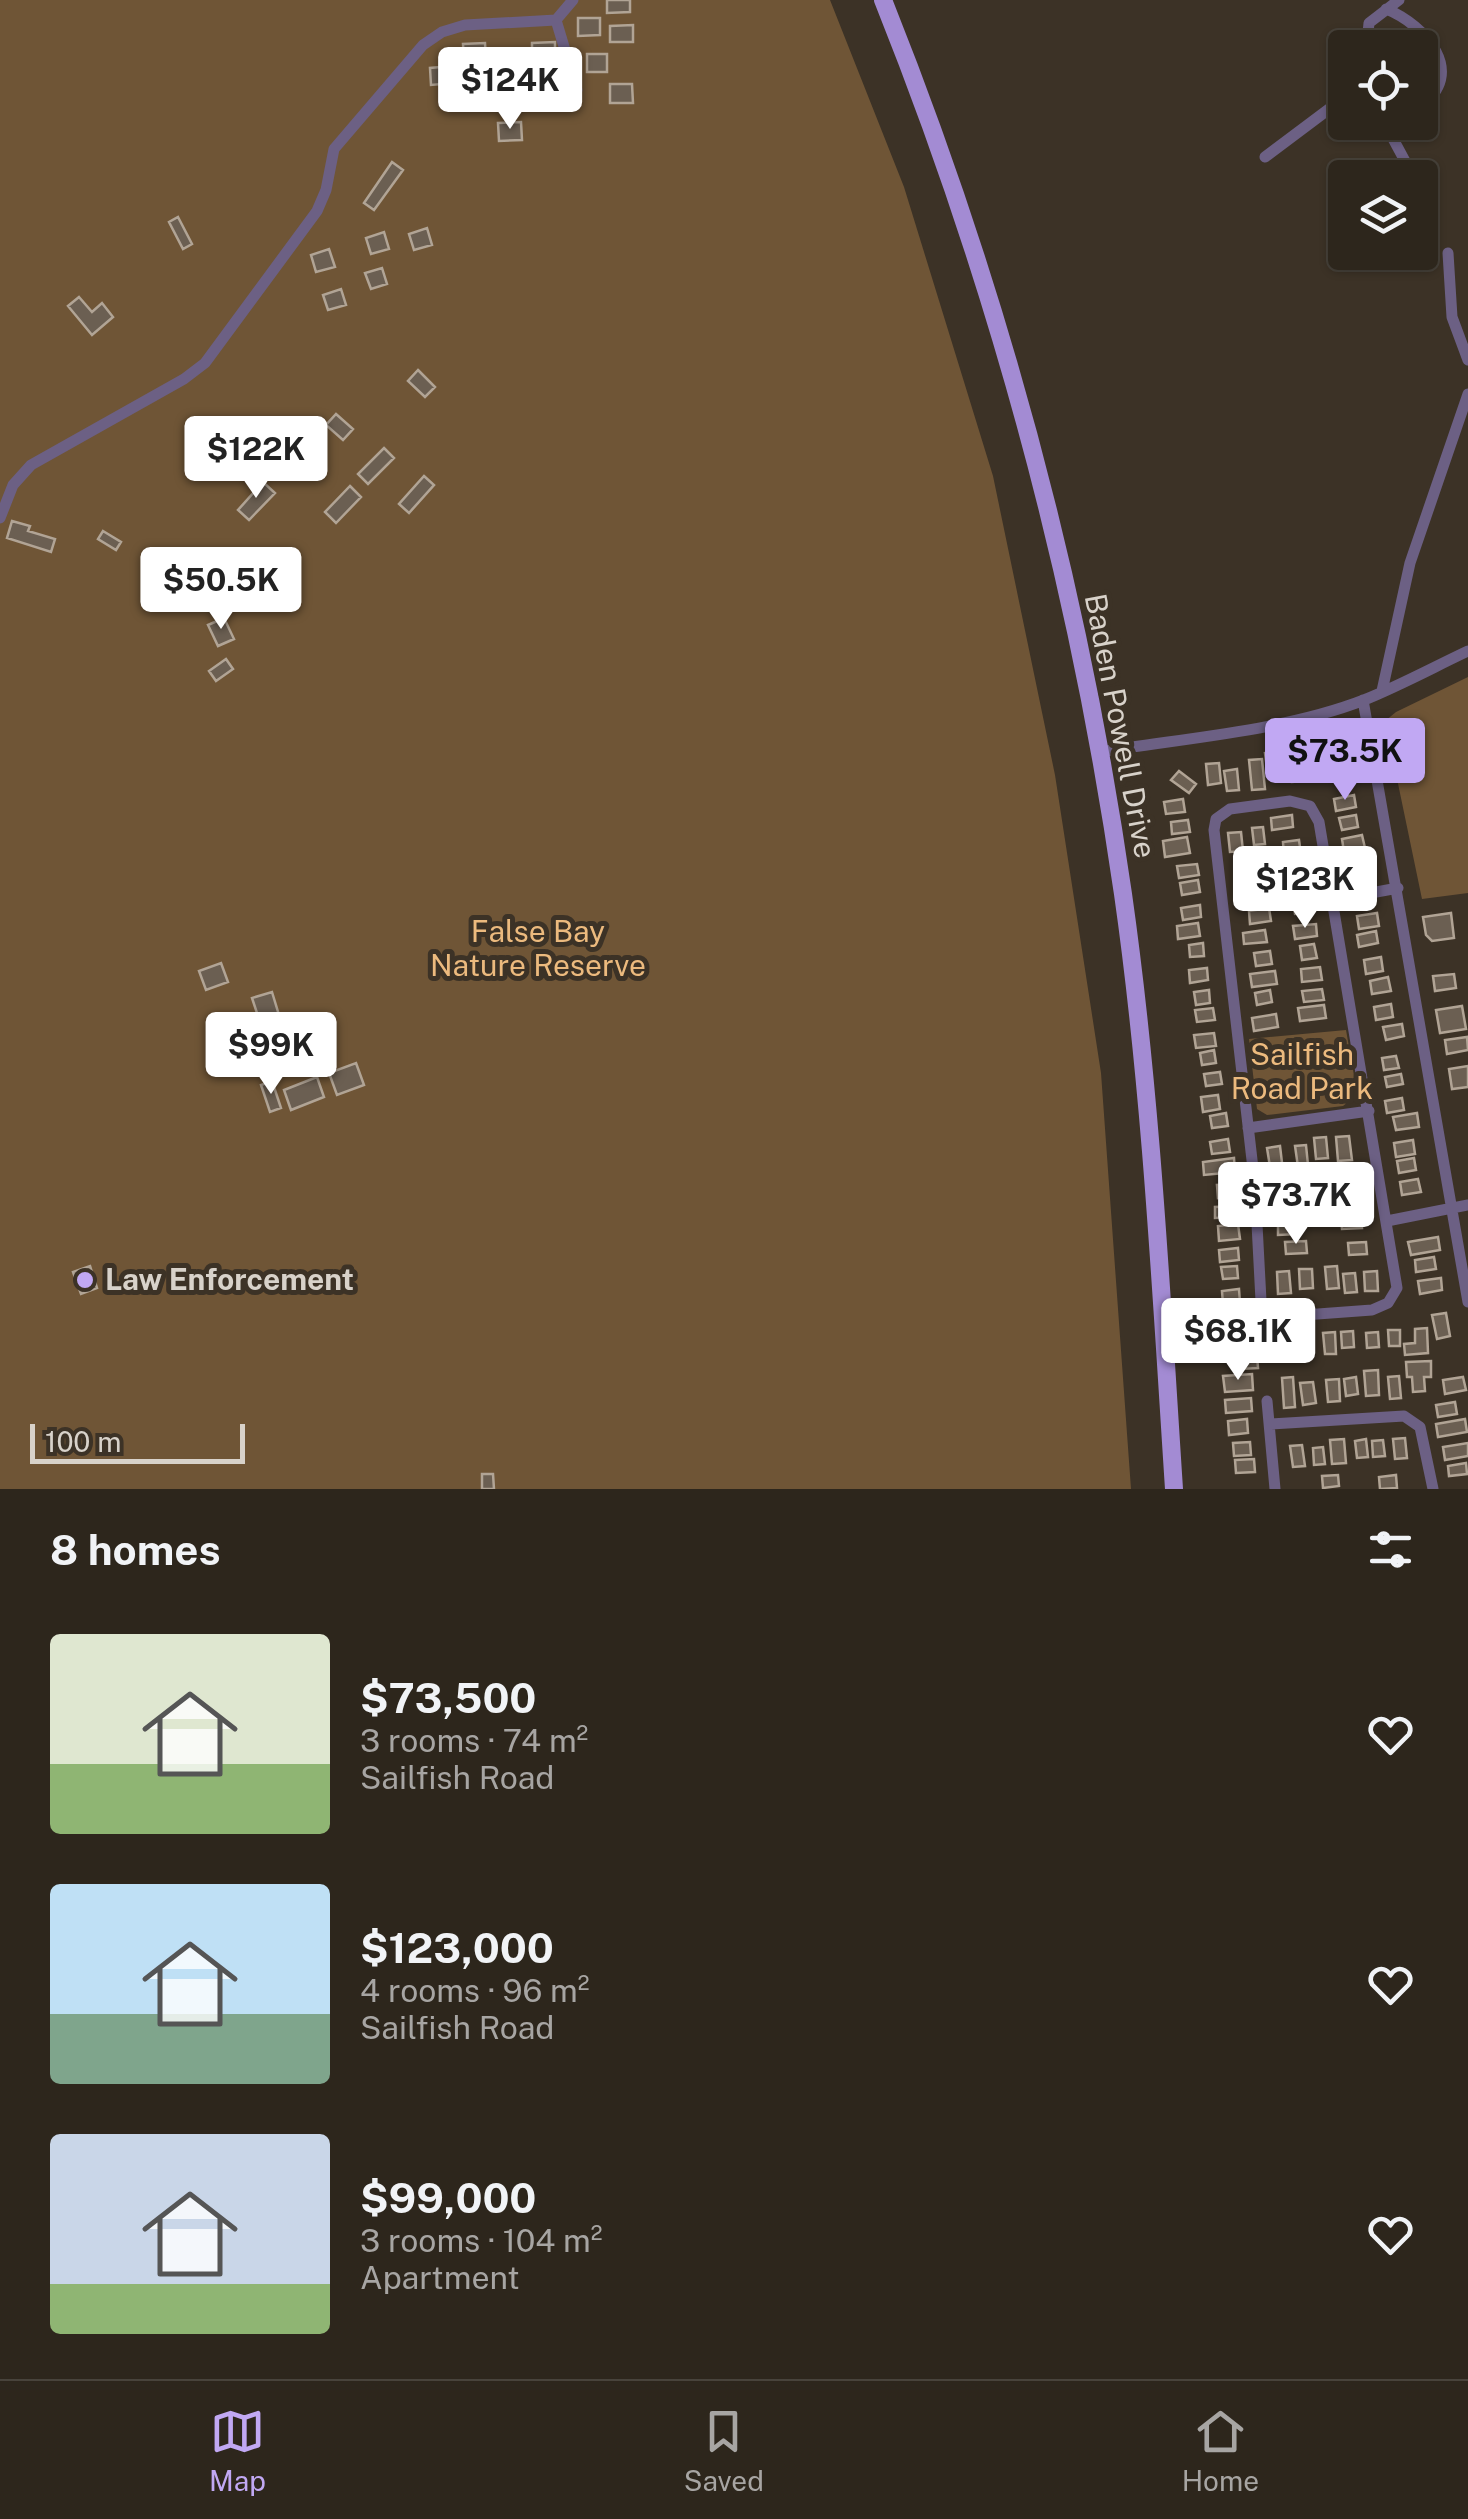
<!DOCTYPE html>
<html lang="en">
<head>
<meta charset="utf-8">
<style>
	:root { --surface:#2d261c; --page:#393229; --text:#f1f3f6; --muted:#a7a5a3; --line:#48433b; --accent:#c1a8f3 }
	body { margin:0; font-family:"Public Sans",sans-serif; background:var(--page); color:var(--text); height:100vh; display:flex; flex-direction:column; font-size:38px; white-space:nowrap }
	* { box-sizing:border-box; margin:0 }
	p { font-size:32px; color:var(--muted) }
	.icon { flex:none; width:55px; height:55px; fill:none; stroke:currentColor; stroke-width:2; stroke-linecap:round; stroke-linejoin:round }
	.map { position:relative; height:1489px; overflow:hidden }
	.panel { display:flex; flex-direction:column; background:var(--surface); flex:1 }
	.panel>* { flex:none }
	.controls { position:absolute; left:1328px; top:30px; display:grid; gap:20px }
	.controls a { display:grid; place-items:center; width:110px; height:110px; border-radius:10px; background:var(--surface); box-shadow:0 2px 8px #0004,0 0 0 2px var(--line); font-size:50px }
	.scale { position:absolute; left:30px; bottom:25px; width:215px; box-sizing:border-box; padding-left:10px; border:5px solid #d8d2ca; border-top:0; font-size:28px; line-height:35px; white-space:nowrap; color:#d8d2ca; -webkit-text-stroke:8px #3c3226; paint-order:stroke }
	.price { position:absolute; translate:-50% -85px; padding:0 22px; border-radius:10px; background:#fff; color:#222; font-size:32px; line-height:65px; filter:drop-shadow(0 2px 5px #0008) }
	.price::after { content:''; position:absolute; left:50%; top:60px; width:30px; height:22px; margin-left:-15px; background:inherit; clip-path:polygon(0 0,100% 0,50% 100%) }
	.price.current { background:var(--accent); color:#111 }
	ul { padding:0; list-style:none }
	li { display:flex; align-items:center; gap:30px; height:250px; padding:0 50px }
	li span { display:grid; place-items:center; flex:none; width:280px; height:200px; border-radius:10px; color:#555 }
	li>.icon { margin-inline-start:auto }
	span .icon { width:120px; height:120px; fill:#fffc; stroke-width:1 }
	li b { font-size:42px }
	h2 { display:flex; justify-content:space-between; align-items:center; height:120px; padding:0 50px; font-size:42px }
	.menu { display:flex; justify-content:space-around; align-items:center; height:140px; border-top:2px solid var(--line); background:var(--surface); font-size:28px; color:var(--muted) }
	.menu a { display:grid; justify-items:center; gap:5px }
	.menu .current { color:var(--accent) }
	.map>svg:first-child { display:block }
	.green { fill:#6f5536 }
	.building { fill:#6b5f52; stroke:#b1a495; stroke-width:2.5 }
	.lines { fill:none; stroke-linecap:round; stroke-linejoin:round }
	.street { stroke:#6c6084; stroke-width:11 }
	.primary { stroke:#a38bd3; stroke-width:18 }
	.poi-dot { fill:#c1a8f3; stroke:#3c3226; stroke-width:4 }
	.labels { text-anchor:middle; stroke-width:10; stroke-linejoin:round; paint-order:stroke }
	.street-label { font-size:30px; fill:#d8d2ca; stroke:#3c3226 }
	.park-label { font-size:30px; fill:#ecba7e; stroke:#3c3226 }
	.poi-label { font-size:30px; font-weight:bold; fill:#d8d2ca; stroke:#3c3226; text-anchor:start }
</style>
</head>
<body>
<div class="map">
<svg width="1468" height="1489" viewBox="0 0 1468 1489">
	<rect width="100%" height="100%" fill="#3c3226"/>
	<path class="green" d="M0 0H830L904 187 993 476 1055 775 1101 1073 1131 1489H0Z
		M1468 677V893L1422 899 1385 721 1396 712Z
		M1346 1030 1356 1087 1353 1098 1343 1106 1267 1115 1257 1109 1249 1039Z"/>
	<path class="building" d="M607 0H630V12L607 13Z
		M578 18H600V35L578 36Z
		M633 25V42H610V26Z
		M555 42V60H532V43Z
		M485 43 486 60 464 61 463 44Z
		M587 54H607V72H587Z
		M523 56V74H502V57Z
		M452 66 453 83 431 85 430 68Z
		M556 73 557 90 534 91 533 74Z
		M610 84H632L633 103H610Z
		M521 122 522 140 499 141 498 123Z
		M392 162 403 170 374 210 364 203Z
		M178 217 192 244 183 249 169 222Z
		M427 228 432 245 414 250 409 234Z
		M384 232 389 249 371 254 366 238Z
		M329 249 335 267 316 272 311 255Z
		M382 268 387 284 371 289 365 273Z
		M341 289 346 305 328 310 323 295Z
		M79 297 92 312 102 303 113 317 92 335 68 306Z
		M418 370 435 387 425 397 408 381Z
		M336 414 353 429 343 440 326 425Z
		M311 438 323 449 301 476 288 465Z
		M384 448 394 458 368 484 358 474Z
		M424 476 434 485 409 513 399 504Z
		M263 482 275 493 249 520 238 510Z
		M350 486 361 497 336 523 325 512Z
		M12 521 30 526 28 531 55 539 51 552 7 538Z
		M103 531 121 542 116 550 98 539Z
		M224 618 234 639 218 646 208 625Z
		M226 659 233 669 216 681 209 671Z
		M1323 743 1328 768 1316 771 1311 746Z
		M1279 751 1282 775 1268 777 1265 753Z
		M1347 753 1351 774 1338 776 1335 755Z
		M1262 759 1265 789 1252 790 1249 760Z
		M1303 759 1305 781 1292 782 1291 761Z
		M1219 763 1221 783 1208 785 1206 764Z
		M1237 769 1239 790 1227 791 1224 771Z
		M1179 771 1196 784 1189 793 1171 780Z
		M1354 795 1356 807 1336 811 1334 799Z
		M1183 799 1185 812 1166 814 1164 802Z
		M1292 815 1293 827 1272 830 1271 818Z
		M1356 815 1358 827 1342 830 1339 818Z
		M1188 820 1190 832 1172 834 1171 822Z
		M1263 827 1265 844 1254 845 1252 828Z
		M1241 832 1243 851 1230 852 1228 833Z
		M1362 835 1365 848 1344 852 1342 839Z
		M1187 837 1190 853 1165 857 1163 841Z
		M1299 840 1301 854 1284 856 1283 842Z
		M1363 857 1365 869 1348 872 1346 861Z
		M1305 860 1307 874 1288 876 1287 862Z
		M1197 864 1199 875 1179 878 1177 866Z
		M1259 866 1260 878 1238 881 1237 868Z
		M1307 878 1309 891 1289 894 1287 881Z
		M1198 880 1200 892 1182 895 1180 883Z
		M1262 883 1263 895 1238 898 1237 886Z
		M1311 899 1313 912 1295 914 1293 902Z
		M1200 905 1201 917 1183 920 1181 908Z
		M1269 908 1271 921 1250 924 1249 911Z
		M1377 913 1379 926 1359 929 1357 916Z
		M1451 913 1454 938 1432 941 1426 935 1423 917Z
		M1198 923 1200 936 1178 939 1177 926Z
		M1316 924 1317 936 1295 939 1293 926Z
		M1265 930 1267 942 1244 944 1243 933Z
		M1376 931 1378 943 1359 947 1357 935Z
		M1203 943 1204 956 1190 957 1189 945Z
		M1314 944 1317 958 1302 960 1300 946Z
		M1270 951 1272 964 1256 966 1254 953Z
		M1381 957 1383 971 1366 974 1364 960Z
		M221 963 228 982 206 990 199 971Z
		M1320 967 1322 980 1302 982 1301 969Z
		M1207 968 1208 980 1190 983 1189 970Z
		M1275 971 1277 984 1252 987 1250 974Z
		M1454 974 1456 988 1435 991 1433 976Z
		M1388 977 1391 991 1372 994 1370 981Z
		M1322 989 1324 1000 1304 1002 1302 991Z
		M1209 990 1210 1003 1196 1005 1194 992Z
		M1270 990 1272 1002 1257 1005 1255 993Z
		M272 992 282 1025 263 1031 252 998Z
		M1391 1004 1393 1017 1376 1020 1374 1007Z
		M1324 1005 1326 1018 1300 1021 1298 1008Z
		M1462 1006 1466 1029 1440 1033 1436 1010Z
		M1213 1008 1215 1020 1197 1022 1195 1010Z
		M1276 1014 1278 1027 1254 1031 1252 1018Z
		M228 1017 239 1050 222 1055 211 1022Z
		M1402 1024 1404 1036 1386 1040 1383 1027Z
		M1214 1033 1216 1046 1196 1048 1194 1035Z
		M1467 1037 1468 1050 1447 1054 1445 1040Z
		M267 1041 271 1056 248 1064 243 1049Z
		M1214 1050 1216 1063 1202 1065 1200 1053Z
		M1396 1056 1399 1068 1384 1070 1382 1058Z
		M356 1063 364 1085 337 1095 329 1073Z
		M1468 1066V1087L1452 1089 1449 1069Z
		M1220 1072 1222 1084 1206 1086 1204 1074Z
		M1401 1074 1403 1084 1387 1087 1385 1077Z
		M317 1077 324 1097 291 1110 284 1090Z
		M272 1081 281 1108 270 1112 261 1085Z
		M1218 1095 1220 1109 1203 1112 1201 1097Z
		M1402 1098 1404 1110 1387 1113 1385 1101Z
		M1226 1113 1228 1126 1212 1128 1210 1116Z
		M1417 1113 1419 1127 1396 1130 1393 1117Z
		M1349 1136 1352 1160 1338 1161 1336 1137Z
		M1326 1137 1328 1158 1316 1159 1314 1138Z
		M1228 1139 1230 1152 1212 1154 1210 1142Z
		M1413 1140 1415 1154 1396 1157 1394 1143Z
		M1306 1145 1308 1165 1298 1167 1295 1146Z
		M1280 1146 1283 1171 1271 1173 1267 1148Z
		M1234 1158 1235 1172 1204 1175 1203 1162Z
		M1414 1158 1416 1170 1399 1173 1397 1161Z
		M1360 1170 1362 1184 1340 1187 1338 1173Z
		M1292 1177 1293 1189 1275 1191 1274 1178Z
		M1418 1179 1421 1192 1402 1195 1400 1182Z
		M1234 1184 1235 1196 1218 1198 1217 1185Z
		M1365 1198 1366 1211 1343 1213 1342 1200Z
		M1296 1202 1297 1215 1277 1216 1276 1204Z
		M1235 1206 1236 1217 1215 1218V1207Z
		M1361 1216 1362 1228 1342 1229 1341 1218Z
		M1298 1220 1299 1234 1278 1235V1221Z
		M1238 1224 1240 1239 1219 1241 1218 1226Z
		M1438 1237 1440 1250 1411 1255 1408 1242Z
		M1306 1241 1307 1253 1286 1254 1285 1242Z
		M1366 1242 1367 1254 1349 1255 1348 1243Z
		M1238 1248 1239 1260 1220 1262 1219 1250Z
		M1434 1257 1436 1269 1416 1272 1415 1260Z
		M90 1266 97 1288 81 1294 73 1272Z
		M1237 1266 1238 1278 1223 1279 1221 1267Z
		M1337 1266 1339 1288 1327 1289 1325 1267Z
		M1299 1269H1312L1313 1288 1300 1289Z
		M1289 1271 1291 1293 1278 1294 1277 1272Z
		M1377 1271 1378 1291H1365L1364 1272Z
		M1355 1273 1357 1292 1345 1293 1343 1274Z
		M1441 1278 1442 1290 1420 1294 1418 1281Z
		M1239 1289 1240 1303 1223 1305 1222 1291Z
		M1244 1307 1245 1320 1221 1322 1220 1309Z
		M1446 1313 1450 1336 1437 1339 1432 1315Z
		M1427 1328 1428 1353 1405 1355 1404 1344 1415 1343V1329Z
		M1388 1330H1400V1346H1389Z
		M1353 1331 1354 1347 1342 1348 1341 1332Z
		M1335 1332 1336 1354H1325L1323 1333Z
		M1378 1332 1379 1347 1367 1348 1366 1333Z
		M1310 1333 1312 1355 1301 1356 1299 1334Z
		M1244 1335 1245 1347 1228 1348 1227 1336Z
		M1281 1338H1292L1293 1353 1282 1354Z
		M1257 1355 1258 1368 1238 1369 1237 1357Z
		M1431 1361V1377H1424L1425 1391 1413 1392 1412 1377H1407L1406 1362Z
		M1378 1370 1379 1395 1366 1396 1364 1371Z
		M1252 1374 1253 1390 1225 1392 1223 1376Z
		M1399 1376 1401 1398 1390 1399 1388 1377Z
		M1293 1377 1295 1407 1284 1408 1282 1378Z
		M1356 1377 1358 1394 1346 1396 1344 1379Z
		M1463 1377 1466 1390 1445 1394 1443 1380Z
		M1339 1379 1340 1401 1328 1402 1326 1380Z
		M1313 1382 1316 1403 1303 1405 1300 1383Z
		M1251 1398 1252 1411 1226 1413 1225 1400Z
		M1455 1402 1457 1414 1438 1417 1436 1405Z
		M1247 1419 1248 1433 1229 1435 1228 1421Z
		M1465 1419 1467 1432 1438 1437 1436 1424Z
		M1405 1438 1407 1458 1395 1459 1393 1439Z
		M1344 1439 1346 1463 1332 1464 1330 1440Z
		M1366 1439 1368 1457 1357 1458 1355 1441Z
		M1383 1440 1385 1456 1373 1457 1372 1441Z
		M1250 1442 1251 1455 1234 1456 1233 1443Z
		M1468 1443V1456L1445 1460 1443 1447Z
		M1302 1445 1305 1466 1293 1467 1290 1446Z
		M1323 1447 1325 1464 1314 1465 1313 1448Z
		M1254 1459 1255 1472 1236 1473 1235 1460Z
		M1466 1463 1467 1474 1449 1476 1448 1466Z
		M482 1474H493L494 1489H482Z
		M1338 1475 1339 1486 1323 1488 1322 1476Z
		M1396 1475 1397 1488 1380 1489 1379 1477Z"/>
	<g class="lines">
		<path class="street" d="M1386 9C1426 25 1468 74 1420 106
			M556 20 577 90
			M1373 48 1368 33 1369 23 1399 0
			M1384 122 1405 161 1407 178
			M1265 157 1345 97
			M1448 253 1452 317 1468 360
			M0 518 13 485 31 465 184 379 205 363 317 211 326 190 334 149 423 45 442 32 465 25 556 20 573 0
			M1382 691 1410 563 1468 394
			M1363 700 1468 1302
			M1100 752C1185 738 1284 731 1364 700 1399 686 1434 667 1468 651
			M1333 900 1398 888
			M1248 1128 1369 1111
			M1387 1221 1468 1205
			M1263 1318 1372 1310 1388 1303 1397 1288 1319 822 1310 806 1290 801 1230 809 1216 819 1214 830 1255 1186 1263 1339
			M1267 1401 1275 1489
			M1271 1424 1404 1416 1420 1427 1433 1489"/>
		<path class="primary" d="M883 0C998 287 1079 588 1123 894 1151 1091 1161 1290 1174 1489"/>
	</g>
	<circle class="poi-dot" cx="85" cy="1280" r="10"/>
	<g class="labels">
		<g class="street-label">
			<text transform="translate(1120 726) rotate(79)" y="10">Baden Powell Drive</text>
		</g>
		<g class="park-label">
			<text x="538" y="942">False Bay<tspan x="538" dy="34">Nature Reserve</tspan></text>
			<text x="1302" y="1065">Sailfish<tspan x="1302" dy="34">Road Park</tspan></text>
		</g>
		<g class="poi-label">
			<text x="105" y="1290">Law Enforcement</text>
		</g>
	</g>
</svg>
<div class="controls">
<a><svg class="icon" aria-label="locate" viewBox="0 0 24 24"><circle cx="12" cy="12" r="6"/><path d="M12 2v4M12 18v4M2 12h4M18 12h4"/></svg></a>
<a><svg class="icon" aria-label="layers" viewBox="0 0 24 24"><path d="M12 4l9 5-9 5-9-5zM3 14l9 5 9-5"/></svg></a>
</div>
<div class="scale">100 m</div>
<b class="price" style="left:510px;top:132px">$124K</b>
<b class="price" style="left:256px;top:501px">$122K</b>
<b class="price" style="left:221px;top:632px">$50.5K</b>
<b class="price current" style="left:1345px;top:803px">$73.5K</b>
<b class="price" style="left:1305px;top:931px">$123K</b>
<b class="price" style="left:271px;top:1097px">$99K</b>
<b class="price" style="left:1296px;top:1247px">$73.7K</b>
<b class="price" style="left:1238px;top:1383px">$68.1K</b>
</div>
<section class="panel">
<h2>8 homes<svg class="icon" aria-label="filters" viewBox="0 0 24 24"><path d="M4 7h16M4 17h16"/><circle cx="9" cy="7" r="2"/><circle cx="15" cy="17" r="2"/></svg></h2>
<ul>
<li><span style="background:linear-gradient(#dfe7d0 65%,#8fb573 0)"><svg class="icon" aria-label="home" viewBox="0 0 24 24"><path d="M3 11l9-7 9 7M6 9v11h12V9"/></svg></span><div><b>$73,500</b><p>3 rooms · 74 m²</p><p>Sailfish Road</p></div><svg class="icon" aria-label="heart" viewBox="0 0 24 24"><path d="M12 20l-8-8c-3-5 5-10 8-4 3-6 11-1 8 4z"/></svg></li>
<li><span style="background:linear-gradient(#bfe0f5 65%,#7fa58c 0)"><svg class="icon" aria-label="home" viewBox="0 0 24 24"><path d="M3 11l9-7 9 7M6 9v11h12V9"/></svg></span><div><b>$123,000</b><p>4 rooms · 96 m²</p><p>Sailfish Road</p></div><svg class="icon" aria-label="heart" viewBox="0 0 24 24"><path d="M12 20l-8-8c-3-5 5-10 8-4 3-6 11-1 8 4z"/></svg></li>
<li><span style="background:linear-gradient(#c9d6e8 75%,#8fb573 0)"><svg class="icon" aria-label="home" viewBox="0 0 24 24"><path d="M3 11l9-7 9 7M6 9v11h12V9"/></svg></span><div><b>$99,000</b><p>3 rooms · 104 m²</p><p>Apartment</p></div><svg class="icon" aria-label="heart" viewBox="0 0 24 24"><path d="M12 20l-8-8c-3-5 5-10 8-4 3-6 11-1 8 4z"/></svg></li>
</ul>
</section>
<nav class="menu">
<a class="current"><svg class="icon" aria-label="map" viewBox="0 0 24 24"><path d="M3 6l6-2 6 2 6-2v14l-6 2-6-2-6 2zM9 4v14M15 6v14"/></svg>Map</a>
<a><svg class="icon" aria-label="saved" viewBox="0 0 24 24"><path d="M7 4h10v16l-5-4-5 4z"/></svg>Saved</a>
<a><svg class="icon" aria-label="home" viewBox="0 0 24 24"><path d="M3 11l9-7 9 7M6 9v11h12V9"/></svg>Home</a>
</nav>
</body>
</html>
